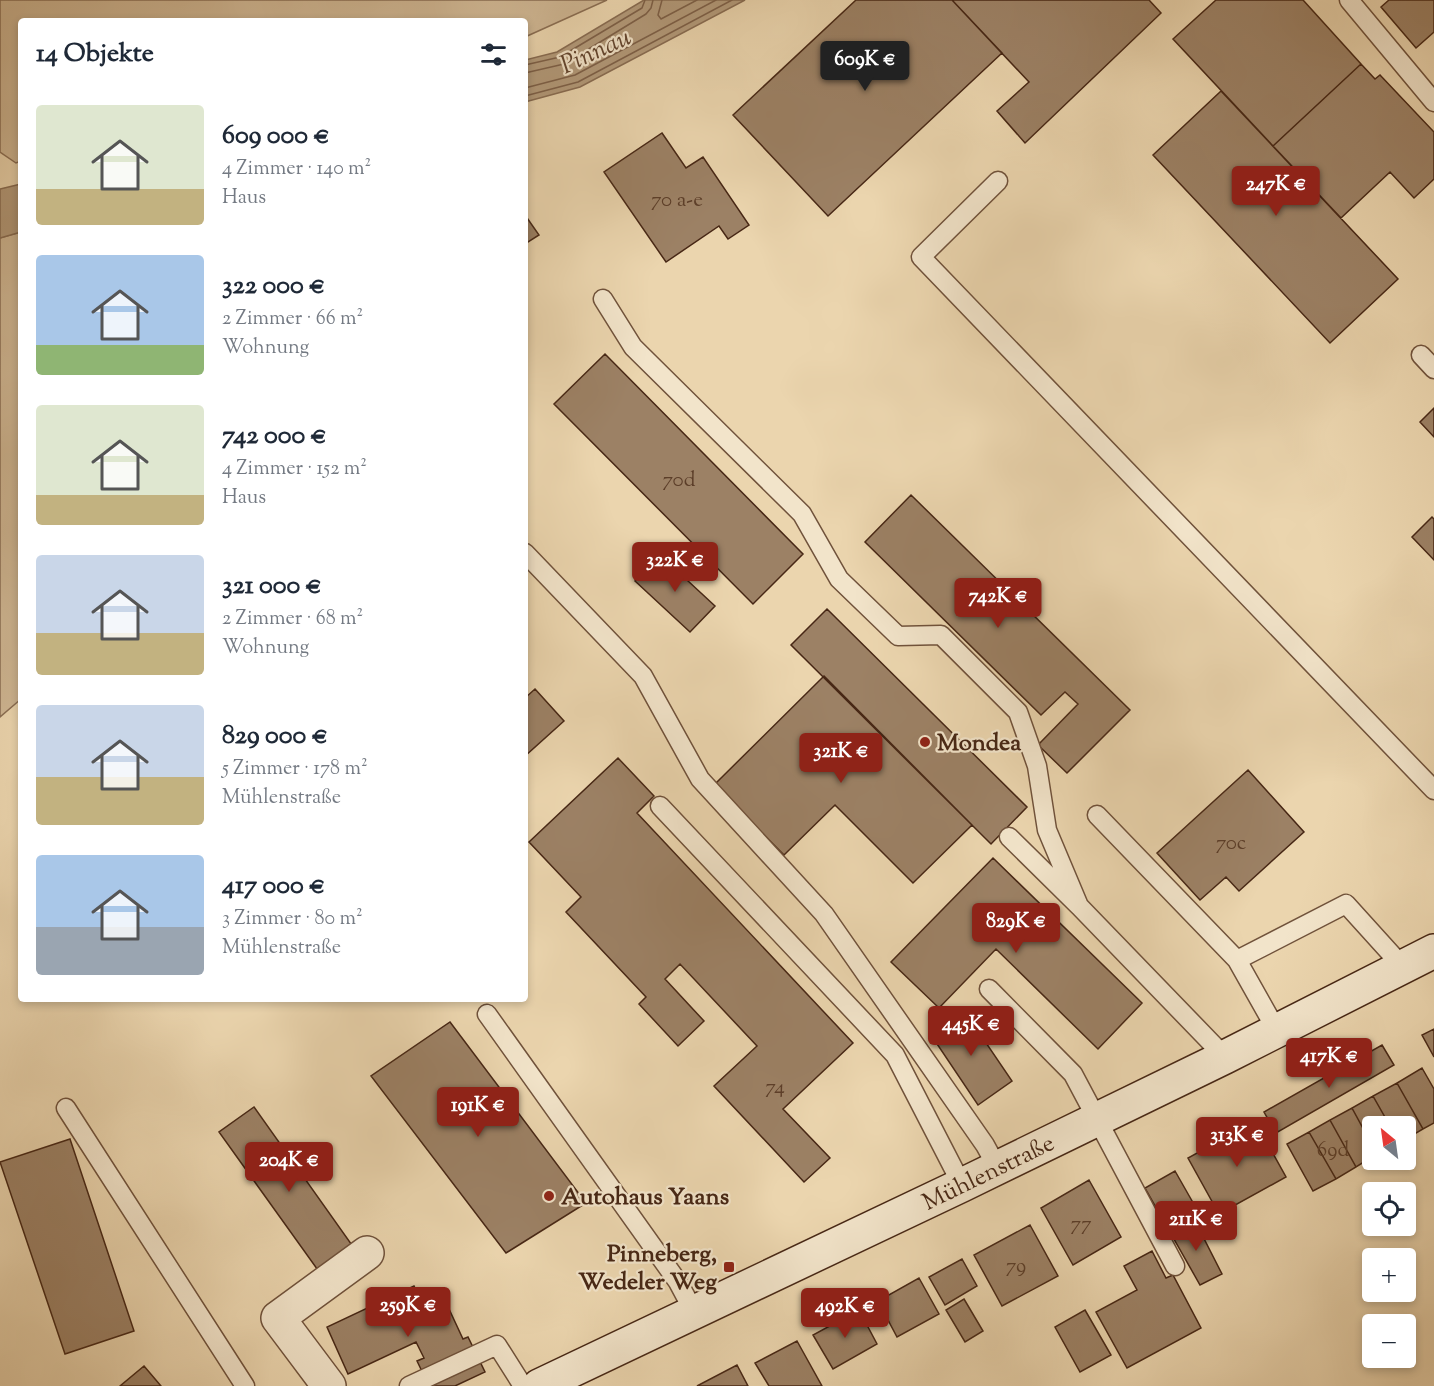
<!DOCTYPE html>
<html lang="de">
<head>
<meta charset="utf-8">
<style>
	:root { --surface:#fff; --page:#f6f6f7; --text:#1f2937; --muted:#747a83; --accent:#8f2418 }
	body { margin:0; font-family:"Sorts Mill Goudy",serif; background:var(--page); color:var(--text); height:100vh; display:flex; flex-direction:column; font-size:22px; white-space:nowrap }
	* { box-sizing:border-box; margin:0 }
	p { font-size:20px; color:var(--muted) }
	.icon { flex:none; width:33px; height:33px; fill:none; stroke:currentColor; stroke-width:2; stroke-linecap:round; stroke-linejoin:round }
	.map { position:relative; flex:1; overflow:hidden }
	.side { position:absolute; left:18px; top:18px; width:510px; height:984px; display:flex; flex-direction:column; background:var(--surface); border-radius:6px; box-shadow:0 3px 9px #0003 }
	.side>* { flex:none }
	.needle { width:39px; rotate:331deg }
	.fabs { position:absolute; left:1362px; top:1116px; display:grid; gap:12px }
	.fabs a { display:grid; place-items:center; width:54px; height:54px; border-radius:6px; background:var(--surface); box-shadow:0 3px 9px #0003; font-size:30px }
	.price { position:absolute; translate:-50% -51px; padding:0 14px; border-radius:6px; background:var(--accent); color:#fff; font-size:20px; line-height:39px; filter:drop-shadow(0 2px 3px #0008) }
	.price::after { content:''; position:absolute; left:50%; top:36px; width:18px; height:14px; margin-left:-9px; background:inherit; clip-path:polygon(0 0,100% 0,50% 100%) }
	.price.current { background:#222; color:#fff }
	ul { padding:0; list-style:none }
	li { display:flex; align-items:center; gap:18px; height:150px; padding:0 18px }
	li span { display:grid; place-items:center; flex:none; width:168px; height:120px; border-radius:6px; color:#555 }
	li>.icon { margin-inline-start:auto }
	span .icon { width:72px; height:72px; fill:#fffc; stroke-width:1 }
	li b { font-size:26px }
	h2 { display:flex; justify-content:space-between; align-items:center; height:72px; padding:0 18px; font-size:26px }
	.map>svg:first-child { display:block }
	.green { fill:#cfb794; stroke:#8b6f54; stroke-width:1.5 }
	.water { fill:#b39a7a; stroke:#886c52; stroke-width:1.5 }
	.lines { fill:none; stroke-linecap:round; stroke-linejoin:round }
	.shore { stroke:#7d6048; stroke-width:1.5 }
	.building { fill:#9c8165; stroke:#472715; stroke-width:1.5 }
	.service-casing { stroke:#70523b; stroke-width:21 }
	.minor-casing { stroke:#70523b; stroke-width:36 }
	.secondary-casing { stroke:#472715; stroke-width:36 }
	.service { stroke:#f2e4ca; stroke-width:18 }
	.minor { stroke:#f2e4ca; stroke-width:33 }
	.secondary { stroke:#f2e4ca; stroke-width:33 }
	.poi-dot { fill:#8f2418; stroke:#f2e4ca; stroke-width:2 }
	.labels { text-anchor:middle; stroke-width:4.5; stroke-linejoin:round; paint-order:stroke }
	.number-label { font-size:21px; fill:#5c3e29 }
	.poi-label { font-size:24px; font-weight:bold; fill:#472715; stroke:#f2e4ca; text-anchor:start }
	.street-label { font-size:24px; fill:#472715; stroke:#f2e4ca }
	.water-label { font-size:26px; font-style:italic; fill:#62442e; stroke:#f2e4ca }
</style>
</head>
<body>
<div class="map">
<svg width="1434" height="1386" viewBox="0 0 1434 1386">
	<rect width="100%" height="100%" fill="#ebd5ae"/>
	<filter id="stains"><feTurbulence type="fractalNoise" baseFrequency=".00333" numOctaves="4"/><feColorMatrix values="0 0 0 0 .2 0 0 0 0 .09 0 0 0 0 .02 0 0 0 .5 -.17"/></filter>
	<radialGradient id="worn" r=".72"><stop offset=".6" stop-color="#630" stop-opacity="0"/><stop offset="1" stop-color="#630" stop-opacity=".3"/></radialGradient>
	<path class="green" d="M0 0H607L525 37V21H21V161L16 163 0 152Z
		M21 232V699L0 717V238Z"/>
	<path class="water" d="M644 0H745L580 87 525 102V60L557 52Z
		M21 184V232L0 238V189Z"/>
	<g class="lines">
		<path class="shore" d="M662 0 658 15 661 19 697 0
			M525 65 560 57 642 8 645 0
			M525 73 564 64 646 14 651 8 653 0
			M525 88 575 75 716 0
			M525 96 578 82 732 0"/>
	</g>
	<path class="building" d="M856 0H952L1002 53 828 216 733 115Z
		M952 0H1149L1161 13 1025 143 997 111 1029 82Z
		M1216 0H1303L1361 64 1273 146 1173 39Z
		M1389 0H1434V32L1416 48 1381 7Z
		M1361 64 1375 79 1380 75 1434 132V179L1414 198 1390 172 1341 218 1273 146Z
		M1221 91 1398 279 1330 343 1153 155Z
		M662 133 686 168 703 157 749 225 728 239 719 226 666 262 604 172Z
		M525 215 539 235 525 244Z
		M605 354 803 554 753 604 554 404Z
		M1434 408V437L1420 422Z
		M911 495 1130 710 1067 773 1038 745 1078 704 1065 692 1041 715 865 542Z
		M1432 517 1434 519V560L1412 537Z
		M660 555 715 606 690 632 635 581Z
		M827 609 1027 807 991 844 791 645Z
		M824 676 972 825 913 883 835 805 784 855 714 785Z
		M535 689 564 721 525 756V698Z
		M618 758 654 796 637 813 853 1043 783 1109 830 1158 804 1182 714 1086 757 1046 680 964 665 979 704 1021 678 1046 639 1004 646 997 566 912 581 897 529 842Z
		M1248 770 1304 832 1239 891 1226 877 1200 900 1157 853Z
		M993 858 1142 1003 1098 1049 996 949 939 1008 891 962Z
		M963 1009 1012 1081 978 1105 929 1032Z
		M450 1022 586 1203 506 1253 371 1076Z
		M1434 1029V1057L1422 1035Z
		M1382 1045 1394 1065 1276 1133 1264 1112Z
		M1422 1068 1434 1089V1123L1423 1129 1397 1083Z
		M1397 1083 1423 1129 1406 1139V1126H1390L1373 1096Z
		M1373 1096 1390 1126H1372V1145L1352 1108Z
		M254 1107 359 1255 325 1280 219 1132Z
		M1352 1108 1372 1145V1157L1356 1167 1330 1120Z
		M1330 1120 1356 1167 1336 1179 1309 1132Z
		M1255 1121 1286 1177 1219 1214 1188 1158Z
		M1309 1132 1336 1179 1313 1191 1287 1144Z
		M70 1139 134 1331 65 1354 0 1162Z
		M1175 1171 1200 1215 1170 1232 1145 1188Z
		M1089 1180 1121 1237 1073 1265 1041 1208Z
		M1194 1219 1222 1274 1200 1285 1170 1232Z
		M1030 1225 1058 1276 1002 1306 974 1255Z
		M1152 1251 1166 1278 1173 1275 1201 1328 1127 1368 1096 1312 1137 1290 1124 1266Z
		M962 1259 977 1286 945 1305 929 1277Z
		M919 1278 939 1314 897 1337 878 1301Z
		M414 1286 422 1303 442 1294 463 1339 468 1337 485 1372 455 1386H429L417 1361 424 1358 416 1342 348 1374 327 1327Z
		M964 1299 983 1331 965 1342 946 1310Z
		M859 1310 877 1344 833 1369 813 1335Z
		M1085 1310 1111 1355 1080 1372 1055 1327Z
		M797 1341 822 1386H769L755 1363Z
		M737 1365 748 1386H697Z
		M144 1366 161 1386H120Z"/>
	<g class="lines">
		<g class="service-casing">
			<path id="service" d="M1349 0 1434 102
				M998 181 921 257 1434 790
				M603 299 633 347 802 514 839 579 898 636 941 635 1018 712 1037 766 1047 830 1079 906
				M1421 355 1434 369
				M525 553 643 676 700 779 824 914 985 1145 997 1167
				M660 806 895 1055 962 1185
				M1097 815 1237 960 1277 1031
				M1009 837 1079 906 1225 1057
				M1237 960 1346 904 1403 967
				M989 989 1073 1074 1175 1266
				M487 1014 678 1282 694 1312
				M66 1108 245 1386
				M409 1386 497 1345 523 1386"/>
		</g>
		<g class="minor-casing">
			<path id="minor" d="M329 1386 278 1318 367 1253"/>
		</g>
		<g class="secondary-casing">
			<path id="secondary" d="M539 1386 962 1185 1225 1057 1434 951"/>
		</g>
		<use href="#service" class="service"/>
		<use href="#minor" class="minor"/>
		<use href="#secondary" class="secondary"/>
	</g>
	<g class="poi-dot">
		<circle cx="925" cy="742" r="6"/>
		<circle cx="549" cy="1196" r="6"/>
		<rect x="723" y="1261" width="12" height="12" rx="3"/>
	</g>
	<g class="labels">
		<g class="number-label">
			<text x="677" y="206">70 a-e</text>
			<text x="679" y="486">70d</text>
			<text x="1231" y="849">70c</text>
			<text x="775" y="1093">74</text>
			<text x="1333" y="1156">69d</text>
			<text x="1081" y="1230">77</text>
			<text x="1016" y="1272">79</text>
		</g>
		<g class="poi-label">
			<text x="937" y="750">Mondea</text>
			<text x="561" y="1204">Autohaus Yaans</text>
			<text x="717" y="1261" text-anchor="end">Pinneberg,<tspan x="717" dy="28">Wedeler Weg</tspan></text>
		</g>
		<g class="street-label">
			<text transform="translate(988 1172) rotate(-26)" y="8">Mühlenstraße</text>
		</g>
		<g class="water-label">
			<text transform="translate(595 50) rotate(-25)" y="9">Pinnau</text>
		</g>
	</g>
	<rect width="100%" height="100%" filter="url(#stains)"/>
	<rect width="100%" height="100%" fill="url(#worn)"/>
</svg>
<div class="fabs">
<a><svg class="needle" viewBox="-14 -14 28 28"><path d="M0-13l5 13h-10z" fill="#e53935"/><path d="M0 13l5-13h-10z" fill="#747a83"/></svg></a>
<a><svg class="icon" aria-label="locate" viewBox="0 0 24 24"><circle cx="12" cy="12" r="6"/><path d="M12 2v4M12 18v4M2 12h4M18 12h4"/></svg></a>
<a>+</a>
<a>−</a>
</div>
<b class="price current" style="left:865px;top:92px">609K €</b>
<b class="price" style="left:1276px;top:217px">247K €</b>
<b class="price" style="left:675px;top:593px">322K €</b>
<b class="price" style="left:998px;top:629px">742K €</b>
<b class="price" style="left:841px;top:784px">321K €</b>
<b class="price" style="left:1016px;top:954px">829K €</b>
<b class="price" style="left:971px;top:1057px">445K €</b>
<b class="price" style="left:1329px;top:1089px">417K €</b>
<b class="price" style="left:478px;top:1138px">191K €</b>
<b class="price" style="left:1237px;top:1168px">313K €</b>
<b class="price" style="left:289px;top:1193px">204K €</b>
<b class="price" style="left:1196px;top:1252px">211K €</b>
<b class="price" style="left:408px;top:1338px">259K €</b>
<b class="price" style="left:845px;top:1339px">492K €</b>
<section class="side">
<h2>14 Objekte<svg class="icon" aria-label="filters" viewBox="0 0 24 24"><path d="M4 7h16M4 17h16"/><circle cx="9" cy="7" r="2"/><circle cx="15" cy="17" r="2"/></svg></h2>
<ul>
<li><span style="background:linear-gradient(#dfe7d0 70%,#c2b280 0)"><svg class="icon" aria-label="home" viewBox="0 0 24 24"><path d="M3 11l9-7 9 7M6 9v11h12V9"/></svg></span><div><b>609 000 €</b><p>4 Zimmer · 140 m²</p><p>Haus</p></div></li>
<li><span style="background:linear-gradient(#a9c7e8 75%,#8fb573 0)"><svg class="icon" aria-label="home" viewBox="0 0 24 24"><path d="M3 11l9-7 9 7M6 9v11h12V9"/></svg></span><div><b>322 000 €</b><p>2 Zimmer · 66 m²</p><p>Wohnung</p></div></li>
<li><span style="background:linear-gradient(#dfe7d0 75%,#c2b280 0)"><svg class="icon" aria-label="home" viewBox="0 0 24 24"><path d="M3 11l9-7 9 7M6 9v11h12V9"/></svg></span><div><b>742 000 €</b><p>4 Zimmer · 152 m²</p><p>Haus</p></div></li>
<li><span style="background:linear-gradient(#c9d6e8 65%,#c2b280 0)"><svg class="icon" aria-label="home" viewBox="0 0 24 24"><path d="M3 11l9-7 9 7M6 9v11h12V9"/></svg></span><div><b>321 000 €</b><p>2 Zimmer · 68 m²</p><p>Wohnung</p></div></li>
<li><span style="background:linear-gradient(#c9d6e8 60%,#c2b280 0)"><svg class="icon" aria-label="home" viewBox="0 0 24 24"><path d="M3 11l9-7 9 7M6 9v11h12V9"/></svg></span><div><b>829 000 €</b><p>5 Zimmer · 178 m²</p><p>Mühlenstraße</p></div></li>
<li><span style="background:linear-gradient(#a9c7e8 60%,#9aa5b1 0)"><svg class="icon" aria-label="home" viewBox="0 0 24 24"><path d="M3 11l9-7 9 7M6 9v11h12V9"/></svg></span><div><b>417 000 €</b><p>3 Zimmer · 80 m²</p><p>Mühlenstraße</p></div></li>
</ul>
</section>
</div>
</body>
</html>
